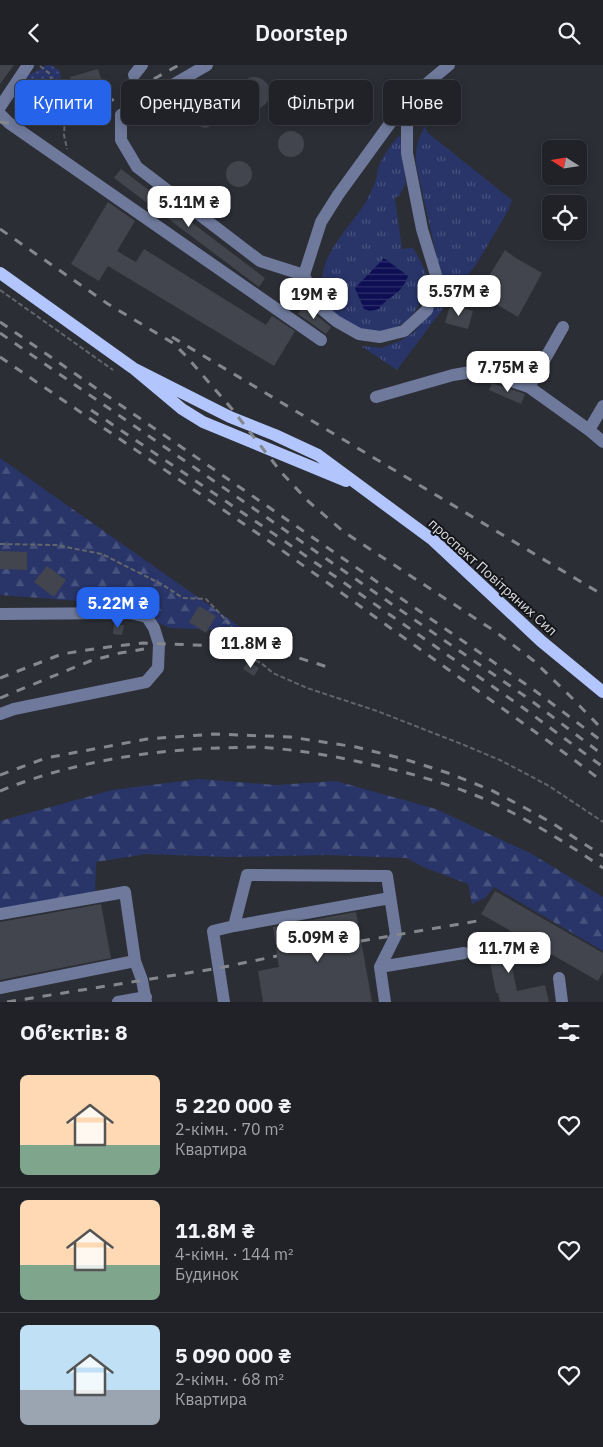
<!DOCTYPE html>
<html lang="uk">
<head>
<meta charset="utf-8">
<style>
	:root { --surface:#202228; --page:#2d2f34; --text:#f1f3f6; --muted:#a2a4a8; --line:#3d3f45; --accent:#2563eb }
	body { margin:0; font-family:"IBM Plex Sans",sans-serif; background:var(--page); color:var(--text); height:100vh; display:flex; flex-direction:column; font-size:19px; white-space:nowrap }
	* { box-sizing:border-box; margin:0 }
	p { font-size:16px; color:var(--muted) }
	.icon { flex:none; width:28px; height:28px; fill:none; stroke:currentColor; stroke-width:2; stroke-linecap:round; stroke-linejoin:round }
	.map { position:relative; height:937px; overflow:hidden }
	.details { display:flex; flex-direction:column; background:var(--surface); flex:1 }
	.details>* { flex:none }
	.hud { position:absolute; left:15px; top:15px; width:574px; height:45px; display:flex; gap:10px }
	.needle { width:32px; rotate:282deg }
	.controls { position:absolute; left:542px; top:75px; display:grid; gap:10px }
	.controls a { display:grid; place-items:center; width:45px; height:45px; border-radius:8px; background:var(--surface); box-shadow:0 2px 8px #0003,0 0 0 1px var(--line); font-size:25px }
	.price { position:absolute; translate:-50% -42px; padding:0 11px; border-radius:10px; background:#fff; color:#222; font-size:16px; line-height:32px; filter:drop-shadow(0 1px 2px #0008) }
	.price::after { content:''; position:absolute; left:50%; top:30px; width:15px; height:11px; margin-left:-8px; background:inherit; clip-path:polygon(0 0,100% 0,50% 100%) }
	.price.selected { background:var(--accent); color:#fff }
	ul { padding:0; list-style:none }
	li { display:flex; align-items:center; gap:15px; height:125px; padding:0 20px }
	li+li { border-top:1px solid var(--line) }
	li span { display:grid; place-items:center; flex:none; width:140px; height:100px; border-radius:8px; color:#555 }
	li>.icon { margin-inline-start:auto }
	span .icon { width:60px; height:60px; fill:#fffc; stroke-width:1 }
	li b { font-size:21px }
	h2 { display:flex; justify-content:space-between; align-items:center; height:60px; padding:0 20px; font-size:21px }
	.pill { padding:0 18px; border-radius:8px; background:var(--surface); box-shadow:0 2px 8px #0003,0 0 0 1px var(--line); font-size:18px; line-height:45px }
	.pill.selected { background:var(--accent); color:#fff }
	header { display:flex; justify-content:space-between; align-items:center; height:65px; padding:0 20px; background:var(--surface); font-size:22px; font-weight:600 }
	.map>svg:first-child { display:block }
	.grass { fill:url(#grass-tufts) }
	.forest { fill:url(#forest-firs) }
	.park { fill:url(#park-dots) }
	.water { fill:url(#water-rules) }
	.building { fill:#42454d }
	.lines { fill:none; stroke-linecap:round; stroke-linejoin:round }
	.path { stroke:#62656b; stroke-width:2; stroke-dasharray:5 2.5; stroke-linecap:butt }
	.minor { stroke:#6e799b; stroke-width:12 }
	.major { stroke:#b3c5fd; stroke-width:12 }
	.rail { stroke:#84878c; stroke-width:3; stroke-dasharray:9 9; stroke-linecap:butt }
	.labels { text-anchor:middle; stroke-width:4; stroke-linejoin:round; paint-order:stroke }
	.street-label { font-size:14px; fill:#dadce0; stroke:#151619 }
</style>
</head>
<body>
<header><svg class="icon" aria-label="back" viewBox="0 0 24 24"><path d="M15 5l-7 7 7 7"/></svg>Doorstep<svg class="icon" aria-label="search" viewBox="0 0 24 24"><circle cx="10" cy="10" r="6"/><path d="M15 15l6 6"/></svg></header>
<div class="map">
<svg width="603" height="937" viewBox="0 0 603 937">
	<defs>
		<pattern id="grass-tufts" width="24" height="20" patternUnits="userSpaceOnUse" patternTransform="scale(1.25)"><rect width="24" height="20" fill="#293569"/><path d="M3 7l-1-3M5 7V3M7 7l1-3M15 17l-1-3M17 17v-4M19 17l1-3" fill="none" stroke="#47527e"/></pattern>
		<pattern id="forest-firs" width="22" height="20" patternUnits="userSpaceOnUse" patternTransform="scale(1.25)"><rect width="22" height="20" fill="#293569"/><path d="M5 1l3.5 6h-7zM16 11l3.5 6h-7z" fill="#47527e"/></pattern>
		<pattern id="park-dots" width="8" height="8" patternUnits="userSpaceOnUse" patternTransform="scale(1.25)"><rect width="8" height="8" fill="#293569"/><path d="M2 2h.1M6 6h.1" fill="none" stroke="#47527e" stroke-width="1.8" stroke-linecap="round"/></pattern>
		<pattern id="water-rules" width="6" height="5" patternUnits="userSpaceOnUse" patternTransform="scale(1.25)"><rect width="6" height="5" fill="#0d0e53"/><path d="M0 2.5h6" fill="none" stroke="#30306b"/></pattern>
	</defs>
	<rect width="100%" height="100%" fill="#2b2e35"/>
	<path class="grass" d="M425 61 428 68 512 135 509 144 477 198 397 305 361 281 381 283 400 276 413 268 437 239 442 224 441 211 416 99C415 84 418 74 425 61Z
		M399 71 403 75V96L406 118 399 131 395 133 402 184 413 183C418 191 424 201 426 210 427 221 423 234 417 243 412 251 404 259 395 263 391 265 385 265 381 266 350 269 318 246 322 213 325 183 353 159 367 135 370 129 373 123 375 117 377 113 377 107 378 103 383 90 390 81 399 71Z"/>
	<path class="forest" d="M0 393 246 566 170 563 119 539 0 530Z
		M199 714 276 720 336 716 436 744 530 788 603 832V886L494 822 485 833 472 839 468 819 423 802 407 793 328 790 229 792 146 789 96 797 95 832 0 845V756L112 725Z"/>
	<path class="park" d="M47 0H51L60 6 63 36 36 47 17 38 27 11Z"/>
	<path class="water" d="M384 193 408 211C400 232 389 229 379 244L370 246 364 244 355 223Z"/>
	<path class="building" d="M0 0H14L0 19Z
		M98 4 105 26 77 35 70 12Z
		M238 28a16 16 0 1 1 32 0a16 16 0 1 1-32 0Z
		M311 37a16 16 0 1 1 32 0a16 16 0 1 1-32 0Z
		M196 54a9 9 0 1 1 18 0a9 9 0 1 1-18 0Z
		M278 79a13 13 0 1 1 26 0a13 13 0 1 1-26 0Z
		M226 109a13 13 0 1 1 26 0a13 13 0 1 1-26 0Z
		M121 104 265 213 259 222 114 113Z
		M108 137 135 156 117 186 136 197 144 184 266 260 272 251 295 266 274 301 108 201 99 216 71 199Z
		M505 185 516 193 542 208 518 252 496 239V238L479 227Z
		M450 240 473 246 468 264 445 258Z
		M304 241 331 262 326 269 298 249Z
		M492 318 525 329 521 339 489 325Z
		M0 486 27 487V505L0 504Z
		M47 501 66 515 54 532 34 517Z
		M199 541 216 551 206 568 189 557Z
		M114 559 124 560 122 570 113 569Z
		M248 596 259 603 254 611 243 604Z
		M495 826 603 888V907L598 916 481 849Z
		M101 839 111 893 0 915V857Z
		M356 847 372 937H263L258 906 279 902 273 862Z
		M505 868 517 926 545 920 549 937H500L498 928H496L485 872Z"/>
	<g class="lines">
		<path class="path" d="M40 1 49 8 65 50 64 70 67 84
			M0 225 113 305
			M0 479 56 480 102 489 163 520 183 533 206 534C218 547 245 571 244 590L261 598 273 608 307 623 377 646 464 680 502 696 549 721 603 757"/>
		<path class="minor" d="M207 0 121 50V75L137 102 260 196 304 210
			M134 10 142 0
			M407 35V88L422 164 436 210 427 245 404 266 380 272 359 269 336 256 318 241 304 210 321 157 338 130 407 35 449 0
			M0 42 28 0
			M0 49 9 58 321 275
			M529 322 563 262
			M376 332 453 310 471 307 488 308 529 322 589 365 603 377
			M589 365 603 341
			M0 549 130 548 147 552 154 563 159 579 158 603 146 617 14 644 0 649
			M0 849 125 827 135 896 142 915 146 937
			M234 861 390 833
			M380 902 464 888
			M559 913 562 937
			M0 923 135 896
			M118 937 146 932
			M224 937 213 866 234 861 247 810 387 811 396 870 380 902 385 937"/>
		<path class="major" d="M0 208 133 303 182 344 203 357 346 416
			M133 303 230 352 275 370 318 390 433 475 541 576 603 627"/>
		<path class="rail" d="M0 57 9 58 74 49 123 31 179 0
			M0 164 108 239 173 278 186 291 232 344 281 407 308 436 344 467 496 567 534 596 571 632 603 665
			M0 257 534 625 603 677
			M0 268 529 634 603 690
			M172 272 603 530
			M0 292 276 481 573 694 603 717
			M91 345 280 473 522 642 603 702
			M0 613 62 589 100 583 143 578 244 582 286 589 331 603
			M0 633 90 596 120 588 144 584
			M0 710 46 693 147 674 214 669 290 672 356 682 404 694 448 708 491 725 527 744 552 758 603 791
			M0 726C68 698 148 685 221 683 232 683 244 682 255 682 297 684 340 692 382 702 418 710 455 721 489 736 529 755 567 778 603 803
			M361 876 477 856
			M7 937 219 903 277 891"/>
	</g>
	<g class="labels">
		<g class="street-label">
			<text transform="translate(493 512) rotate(42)" y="5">проспект Повітряних Сил</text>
		</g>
	</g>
</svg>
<div class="controls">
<a><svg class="needle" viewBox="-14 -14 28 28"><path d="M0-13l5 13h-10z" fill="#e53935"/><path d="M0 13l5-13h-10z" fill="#a2a4a8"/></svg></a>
<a><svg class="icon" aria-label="locate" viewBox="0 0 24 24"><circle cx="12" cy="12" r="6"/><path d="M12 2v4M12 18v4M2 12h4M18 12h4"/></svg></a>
</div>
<b class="price" style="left:189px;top:163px">5.11M ₴</b>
<b class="price" style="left:459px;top:252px">5.57M ₴</b>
<b class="price" style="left:314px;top:255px">19M ₴</b>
<b class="price" style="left:508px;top:328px">7.75M ₴</b>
<b class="price selected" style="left:118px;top:564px">5.22M ₴</b>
<b class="price" style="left:251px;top:604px">11.8M ₴</b>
<b class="price" style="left:318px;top:898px">5.09M ₴</b>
<b class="price" style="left:509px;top:909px">11.7M ₴</b>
<div class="hud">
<a class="pill selected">Купити</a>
<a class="pill">Орендувати</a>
<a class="pill">Фільтри</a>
<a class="pill">Нове</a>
</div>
</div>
<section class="details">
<h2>Об’єктів: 8<svg class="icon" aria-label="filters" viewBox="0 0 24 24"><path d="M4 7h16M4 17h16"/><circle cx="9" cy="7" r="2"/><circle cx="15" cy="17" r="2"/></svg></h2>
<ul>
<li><span style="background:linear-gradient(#ffd9b3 70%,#7fa58c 0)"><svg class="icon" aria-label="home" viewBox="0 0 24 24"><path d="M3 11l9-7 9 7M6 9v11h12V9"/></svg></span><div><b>5 220 000 ₴</b><p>2-кімн. · 70 m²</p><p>Квартира</p></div><svg class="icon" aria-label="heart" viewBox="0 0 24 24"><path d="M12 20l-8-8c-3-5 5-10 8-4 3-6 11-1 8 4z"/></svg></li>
<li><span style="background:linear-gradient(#ffd9b3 65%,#7fa58c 0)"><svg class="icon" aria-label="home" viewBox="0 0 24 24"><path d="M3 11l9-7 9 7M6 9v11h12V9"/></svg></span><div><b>11.8M ₴</b><p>4-кімн. · 144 m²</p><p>Будинок</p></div><svg class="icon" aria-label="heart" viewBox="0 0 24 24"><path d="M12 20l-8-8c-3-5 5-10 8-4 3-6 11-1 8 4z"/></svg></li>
<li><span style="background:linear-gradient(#bfe0f5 65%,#9aa5b1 0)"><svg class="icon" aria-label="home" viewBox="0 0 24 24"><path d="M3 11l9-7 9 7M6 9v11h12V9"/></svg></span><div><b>5 090 000 ₴</b><p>2-кімн. · 68 m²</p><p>Квартира</p></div><svg class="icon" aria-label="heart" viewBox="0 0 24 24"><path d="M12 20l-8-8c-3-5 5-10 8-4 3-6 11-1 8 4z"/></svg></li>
</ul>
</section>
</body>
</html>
